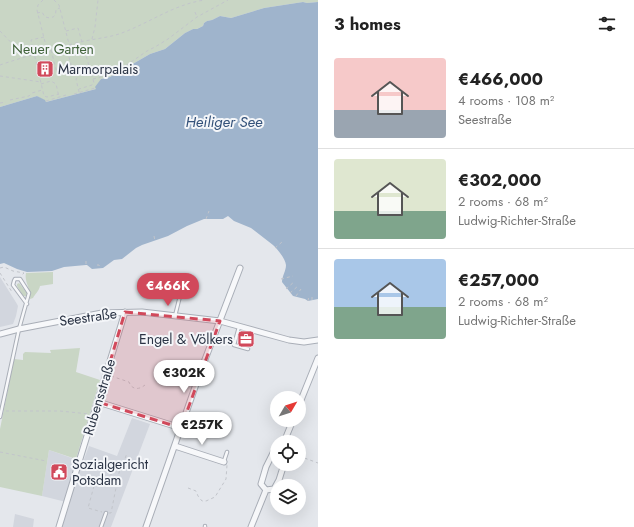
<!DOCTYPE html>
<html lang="en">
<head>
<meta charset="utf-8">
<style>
	:root { --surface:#fff; --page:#f6f6f6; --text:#222; --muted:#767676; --line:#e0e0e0; --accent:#d1495b }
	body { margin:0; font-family:Jost,sans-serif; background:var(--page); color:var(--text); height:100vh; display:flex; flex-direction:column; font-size:15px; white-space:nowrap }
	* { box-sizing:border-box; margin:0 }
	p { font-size:13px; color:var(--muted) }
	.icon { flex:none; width:22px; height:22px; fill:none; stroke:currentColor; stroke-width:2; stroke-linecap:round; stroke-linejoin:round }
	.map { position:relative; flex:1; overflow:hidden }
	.sheet { display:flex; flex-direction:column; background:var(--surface); width:316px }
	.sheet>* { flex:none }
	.needle { width:26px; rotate:51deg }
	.buttons { position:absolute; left:270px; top:391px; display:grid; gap:8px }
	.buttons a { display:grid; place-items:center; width:36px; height:36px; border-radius:50%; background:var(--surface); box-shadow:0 4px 16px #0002; font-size:20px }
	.price { position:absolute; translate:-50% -34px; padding:0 9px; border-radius:14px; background:#fff; color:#222; font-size:13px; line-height:26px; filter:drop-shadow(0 1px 2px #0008) }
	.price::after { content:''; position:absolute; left:50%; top:24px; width:12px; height:9px; margin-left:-6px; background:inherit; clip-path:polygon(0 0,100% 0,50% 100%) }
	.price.selected { background:var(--accent); color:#fff }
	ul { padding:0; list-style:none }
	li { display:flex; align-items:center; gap:12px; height:100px; padding:0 16px }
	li+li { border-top:1px solid var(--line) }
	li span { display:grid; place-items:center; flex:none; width:112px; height:80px; border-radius:4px; color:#555 }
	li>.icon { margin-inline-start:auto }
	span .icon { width:48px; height:48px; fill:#fffc; stroke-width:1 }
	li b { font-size:17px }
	h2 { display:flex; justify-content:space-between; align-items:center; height:48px; padding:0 16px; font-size:17px }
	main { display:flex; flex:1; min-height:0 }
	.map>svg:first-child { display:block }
	.built { fill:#d2d6de }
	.green { fill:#c9d6c5 }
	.water { fill:#9fb4cc }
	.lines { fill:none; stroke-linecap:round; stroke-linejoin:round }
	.service-casing { stroke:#a9aeb7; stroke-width:4.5 }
	.minor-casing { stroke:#a9aeb7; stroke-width:7 }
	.path { stroke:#c2c5cb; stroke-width:1; stroke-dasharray:3 3; stroke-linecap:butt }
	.service { stroke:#f7f8fa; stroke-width:2.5 }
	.minor { stroke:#f7f8fa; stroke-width:5 }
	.marked { fill:#d1495b; fill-opacity:0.2; stroke:#d1495b; stroke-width:3; stroke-dasharray:8 5; stroke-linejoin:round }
	.labels { text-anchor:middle; stroke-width:4; stroke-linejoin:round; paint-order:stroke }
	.park-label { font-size:14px; fill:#3f6138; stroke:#f4f6f9 }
	.poi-label { font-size:14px; fill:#2b3445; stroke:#f4f6f9; text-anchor:start }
	.street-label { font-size:14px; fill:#2b3445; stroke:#f4f6f9 }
	.water-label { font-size:15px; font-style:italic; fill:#34527a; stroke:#f4f6f9 }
</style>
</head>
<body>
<main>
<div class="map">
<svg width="318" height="527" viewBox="0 0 318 527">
	<rect width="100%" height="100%" fill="#e4e7ec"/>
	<path class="built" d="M0 277 17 304 18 306 16 316 13 324 0 327Z
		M132 418 150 424 111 527H62L70 503 42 496 49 450 83 462 89 446 117 456Z
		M15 514 34 519 33 527H13Z"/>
	<path class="green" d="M0 0H318V2L307 3 303 2 264 8 231 18 220 16 212 20 207 21 204 23 203 26 197 29H193L185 33 165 49 150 54 110 77 101 79 96 89 46 102 37 96 0 107Z
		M53 272V284L40 286C39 291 35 294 33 298L30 299C31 289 24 282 26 273Z
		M19 283 20 284 27 293 26 296H23L17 286V284Z
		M80 348 76 372 100 380 76 459 49 450 42 496 0 487V429L14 359 23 360V354L25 352 51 353 50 350Z"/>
	<path class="water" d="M303 2 307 3 318 2V299L308 301 305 299 293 296 282 282C282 276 286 271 286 265 285 258 278 250 273 245L251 228 234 221 228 216 223 219H204L187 226 168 236 142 245 136 248 122 259 114 260 103 268 92 269 87 265H86L64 267 52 271 27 272 17 269 4 263 0 264V107L37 96 45 100 46 102 96 89 95 87 101 79 110 77 150 54 165 49 185 33 193 29H197L203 26 204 23 207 21 212 20 220 16 231 18 264 8Z"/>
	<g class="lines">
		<g class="service-casing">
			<path id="service" d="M175 316 184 280
				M239 327 234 345 248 349
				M0 417 19 329 29 293 20 279H15L14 281 13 285 27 304
				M224 461 227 452
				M101 527 106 513
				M205 527V526"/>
		</g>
		<g class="minor-casing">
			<path id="minor" d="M0 334 19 329 102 313 142 312 220 321 289 340 304 342 318 340
				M98 402 181 428
				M299 405 318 358
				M284 442 293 420
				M175 446 224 462
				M266 490 261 484 266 467 275 449H277
				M59 527 125 312
				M146 527 201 370 240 268
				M251 527 266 490 274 489 279 480 284 464"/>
		</g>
		<path class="path" d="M43 0 38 5 37 10 47 50
			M54 0 59 5 69 44
			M195 12 197 17
			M37 13 42 12 45 17 50 18C55 17 56 14 56 9L60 8
			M0 31 24 56
			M66 31 78 28 94 83 92 85 79 89
			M44 37 31 40 44 96 47 97 59 94
			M92 39 95 27 98 0
			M51 50 57 73 72 68 66 46
			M0 65C26 56 53 49 80 42 93 39 106 38 119 34 148 24 174 4 205 0
			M0 76 41 82
			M93 79 108 75 121 69 147 51 155 47 168 39 197 17 228 0
			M41 84 51 81 56 84 59 97
			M79 92 76 79 81 73 90 70
			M74 94 95 88
			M10 100 29 96 32 93 42 90
			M46 101 66 95
			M0 103 6 102
			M206 219 209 211
			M154 236 155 241
			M275 248 282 242
			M86 261V265
			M97 265H99L100 268
			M0 268 4 267 13 271 24 273 22 275
			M0 273 12 292
			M281 279 293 276
			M286 289 295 281
			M290 293 298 286 297 285
			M296 296 301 289
			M312 300V296H314
			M308 301 309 295
			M111 376 129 382C132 390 139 390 145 385
			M6 411H60L89 414
			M0 452 46 461
			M299 456 318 463
			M78 481 94 486 122 467 127 453
			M94 486 88 508 102 512
			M188 488 196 491 198 496 202 501H206L215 497 226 479 227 465
			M109 513H111L120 468"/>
		<use href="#service" class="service"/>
		<use href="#minor" class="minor"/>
	</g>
	<path class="marked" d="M125 312 220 321 181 428 98 402Z"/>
	<defs>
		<g id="building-square" transform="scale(0.9)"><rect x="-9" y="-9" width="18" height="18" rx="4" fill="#d1495b" stroke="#f4f6f9"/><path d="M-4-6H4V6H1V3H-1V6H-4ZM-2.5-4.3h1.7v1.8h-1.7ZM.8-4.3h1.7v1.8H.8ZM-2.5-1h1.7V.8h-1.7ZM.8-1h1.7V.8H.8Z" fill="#fff"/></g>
		<g id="office-square" transform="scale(0.9)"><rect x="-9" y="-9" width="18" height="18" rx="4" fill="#d1495b" stroke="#f4f6f9"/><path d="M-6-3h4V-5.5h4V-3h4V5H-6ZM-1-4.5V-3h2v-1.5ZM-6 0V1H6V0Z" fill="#fff"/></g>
		<g id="civic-square" transform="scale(0.9)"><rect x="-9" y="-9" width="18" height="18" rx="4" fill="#d1495b" stroke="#f4f6f9"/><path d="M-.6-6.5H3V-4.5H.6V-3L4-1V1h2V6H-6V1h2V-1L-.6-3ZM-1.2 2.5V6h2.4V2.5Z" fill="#fff"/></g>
	</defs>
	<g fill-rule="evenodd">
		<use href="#building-square" x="45" y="69"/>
		<use href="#office-square" x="246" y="339"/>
		<use href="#civic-square" x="59" y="472"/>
	</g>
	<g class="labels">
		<g class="park-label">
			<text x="53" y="54">Neuer Garten</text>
		</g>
		<g class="poi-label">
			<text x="58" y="74">Marmorpalais</text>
			<text x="233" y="344" text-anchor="end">Engel &amp; Völkers</text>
			<text x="72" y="469">Sozialgericht<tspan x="72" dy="16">Potsdam</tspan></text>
		</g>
		<g class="street-label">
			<text transform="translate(88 317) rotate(-8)" y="5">Seestraße</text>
			<text transform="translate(99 397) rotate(-73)" y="5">Rubensstraße</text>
		</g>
		<g class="water-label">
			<text x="224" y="127">Heiliger See</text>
		</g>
	</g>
</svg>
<div class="buttons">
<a><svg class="needle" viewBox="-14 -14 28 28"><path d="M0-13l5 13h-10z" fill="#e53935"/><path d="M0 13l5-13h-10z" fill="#767676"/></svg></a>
<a><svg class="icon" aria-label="locate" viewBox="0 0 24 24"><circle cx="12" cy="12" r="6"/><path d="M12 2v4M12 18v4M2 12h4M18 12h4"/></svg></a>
<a><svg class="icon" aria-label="layers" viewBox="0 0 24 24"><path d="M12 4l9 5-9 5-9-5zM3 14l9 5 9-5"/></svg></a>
</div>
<b class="price selected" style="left:168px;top:307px">€466K</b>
<b class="price" style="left:184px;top:394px">€302K</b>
<b class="price" style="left:202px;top:446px">€257K</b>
</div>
<section class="sheet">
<h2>3 homes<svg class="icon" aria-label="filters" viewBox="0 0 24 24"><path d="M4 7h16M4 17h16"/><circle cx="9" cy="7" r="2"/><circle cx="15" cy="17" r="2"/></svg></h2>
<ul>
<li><span style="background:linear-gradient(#f6c9c9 65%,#9aa5b1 0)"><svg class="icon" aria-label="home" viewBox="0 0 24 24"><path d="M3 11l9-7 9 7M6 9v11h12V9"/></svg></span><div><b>€466,000</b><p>4 rooms · 108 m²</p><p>Seestraße</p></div></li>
<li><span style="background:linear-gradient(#dfe7d0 65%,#7fa58c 0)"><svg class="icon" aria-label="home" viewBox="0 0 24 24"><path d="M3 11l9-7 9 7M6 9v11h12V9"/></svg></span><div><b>€302,000</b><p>2 rooms · 68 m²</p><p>Ludwig-Richter-Straße</p></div></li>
<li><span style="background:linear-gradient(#a9c7e8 60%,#7fa58c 0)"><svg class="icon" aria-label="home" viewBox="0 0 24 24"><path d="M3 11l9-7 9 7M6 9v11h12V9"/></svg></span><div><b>€257,000</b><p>2 rooms · 68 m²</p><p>Ludwig-Richter-Straße</p></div></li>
</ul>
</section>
</main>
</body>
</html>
